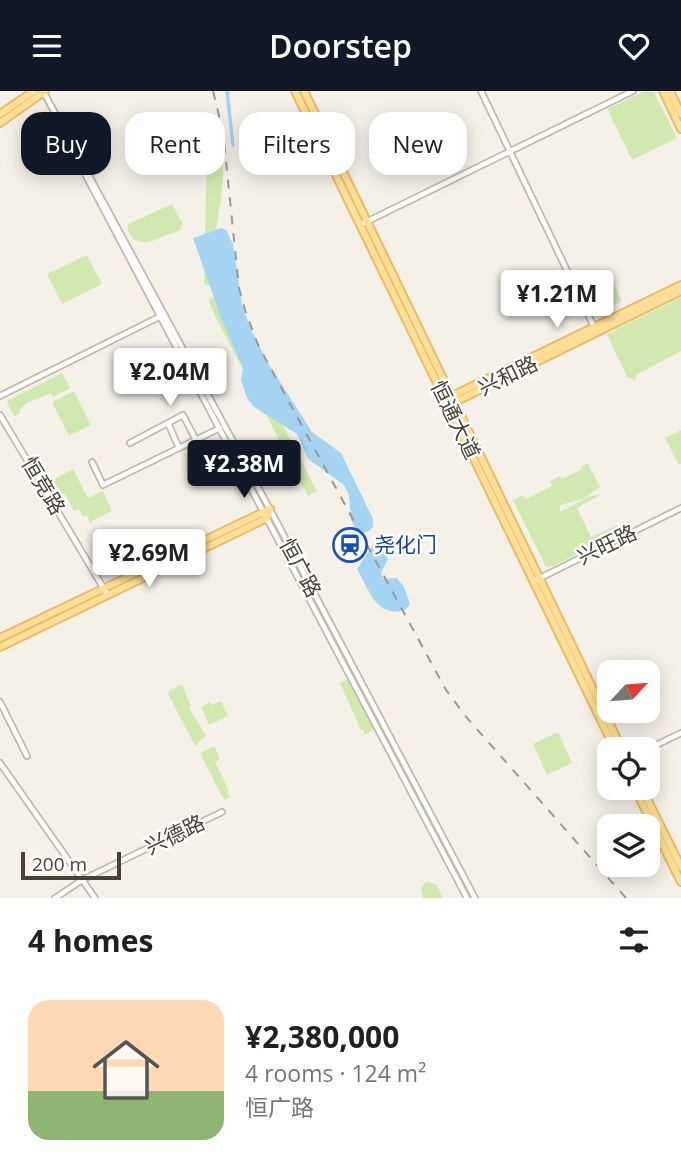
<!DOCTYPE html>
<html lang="en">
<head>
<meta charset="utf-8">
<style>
	:root { --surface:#fff; --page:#f6f6f6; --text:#202124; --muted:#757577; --line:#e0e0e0; --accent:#111827 }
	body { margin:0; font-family:"Open Sans","Noto Sans SC",sans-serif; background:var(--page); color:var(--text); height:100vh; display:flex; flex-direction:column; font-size:26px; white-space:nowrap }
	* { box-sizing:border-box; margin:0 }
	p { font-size:23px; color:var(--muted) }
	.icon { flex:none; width:38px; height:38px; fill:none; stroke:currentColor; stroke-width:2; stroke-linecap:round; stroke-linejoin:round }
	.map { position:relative; height:807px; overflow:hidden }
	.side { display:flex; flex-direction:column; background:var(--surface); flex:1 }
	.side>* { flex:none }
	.top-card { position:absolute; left:21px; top:21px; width:640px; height:63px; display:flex; gap:14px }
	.needle { width:46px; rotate:64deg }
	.tools { position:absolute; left:597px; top:569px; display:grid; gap:14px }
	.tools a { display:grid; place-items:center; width:63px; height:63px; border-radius:14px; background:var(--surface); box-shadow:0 4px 18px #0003; font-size:35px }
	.scale { position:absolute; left:21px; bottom:18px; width:100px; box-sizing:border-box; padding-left:7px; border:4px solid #484137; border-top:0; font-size:19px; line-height:24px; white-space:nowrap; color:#484137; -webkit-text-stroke:5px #fff; paint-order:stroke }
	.price { position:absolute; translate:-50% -60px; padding:0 16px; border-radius:7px; background:#fff; color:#222; font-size:23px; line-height:46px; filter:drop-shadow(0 2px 4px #0008) }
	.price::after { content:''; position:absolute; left:50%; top:42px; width:21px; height:16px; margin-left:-10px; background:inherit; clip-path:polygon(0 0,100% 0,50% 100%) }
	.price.on { background:var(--accent); color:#fff }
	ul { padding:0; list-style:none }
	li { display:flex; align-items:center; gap:21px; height:175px; padding:0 28px }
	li+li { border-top:2px solid var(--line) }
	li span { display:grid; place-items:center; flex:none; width:196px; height:140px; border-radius:21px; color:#555 }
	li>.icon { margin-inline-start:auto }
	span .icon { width:84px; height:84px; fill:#fffc; stroke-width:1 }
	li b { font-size:30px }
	h2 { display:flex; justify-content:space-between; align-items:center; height:84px; padding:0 28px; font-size:30px }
	.chip { padding:0 24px; border-radius:21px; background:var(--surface); box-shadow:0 4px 18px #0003; font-size:24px; line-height:63px }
	.chip.on { background:var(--accent); color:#fff }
	header { display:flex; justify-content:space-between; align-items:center; height:91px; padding:0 28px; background:var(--accent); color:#fff; font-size:32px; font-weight:600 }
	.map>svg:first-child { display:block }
	.grass { fill:#d1e9b1 }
	.water { fill:#a5d4f2 }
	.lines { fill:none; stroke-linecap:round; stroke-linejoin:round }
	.canal { stroke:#a5d4f2; stroke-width:3.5 }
	.minor-casing { stroke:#c0b8ab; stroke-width:8 }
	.major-casing { stroke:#e6bc66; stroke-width:10 }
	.minor { stroke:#fff; stroke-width:4.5 }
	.major { stroke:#ffdf97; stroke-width:6 }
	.rail { stroke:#989898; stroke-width:2; stroke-dasharray:9 9; stroke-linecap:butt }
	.labels { text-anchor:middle; stroke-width:5; stroke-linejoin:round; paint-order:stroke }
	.street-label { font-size:21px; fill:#484137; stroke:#fff }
	.transit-label { font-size:21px; fill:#164399; stroke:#fff; text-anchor:start }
</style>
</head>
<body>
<header><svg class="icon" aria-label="menu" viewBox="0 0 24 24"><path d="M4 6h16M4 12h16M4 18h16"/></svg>Doorstep<svg class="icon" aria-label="heart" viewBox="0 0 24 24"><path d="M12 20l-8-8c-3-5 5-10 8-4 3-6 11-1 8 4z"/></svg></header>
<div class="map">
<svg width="681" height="807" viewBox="0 0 681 807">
	<rect width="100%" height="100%" fill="#f5f1e9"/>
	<path class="grass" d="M645 0 654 1 677 47 632 69 607 18Z
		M207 59H221C228 96 215 129 213 166 213 175 215 185 216 194H206L204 192Z
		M172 113 183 133 180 139 146 152 133 148 128 140V133Z
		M87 164 102 193 62 213 47 183Z
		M597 178 608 182 621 208 620 211 601 219 596 216 583 189 587 183Z
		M216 206 317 400 308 405 214 223 209 211 210 207Z
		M681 206V260L636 284 635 289 627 286 607 243Z
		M62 282 70 297 53 306 51 302 27 312 20 318 19 323 14 325 7 312 8 309Z
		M74 300 91 334 69 345 52 311Z
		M681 339V373L679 374 665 347Z
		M586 373H588L600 396 583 408 560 414V421L588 406 602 403 577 417 591 446 617 434 623 441 553 475 546 476 513 409 523 404 526 408 552 395 550 390 560 385 562 388 582 378 581 376Z
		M73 378 88 407 103 400 112 420 92 430 91 434 87 425 83 426 79 418 74 420 65 403 57 401 51 390Z
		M348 588 374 638 364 644V639H361L340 592Z
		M182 593 191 615 189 617 206 645 195 655 168 603 170 599Z
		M221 610 228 625 209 634 201 616 210 611 212 614Z
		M558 641 572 672 547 684 533 653Z
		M212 656H215L220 668 215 671 229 700 227 701 230 706 224 709 200 662Z
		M427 790 437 794 443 807H423L421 797Z"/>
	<path class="water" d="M221 137 226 139 233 153 242 213 250 236 268 272 312 341 341 362 373 428V436L368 441 360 442 355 438 351 428 349 404 344 394 308 368 297 343 254 316 247 307 241 289 243 277 221 227 193 147Z
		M375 451 381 453 388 468 381 482 383 488 397 487 404 496 410 513 405 519C376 528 369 498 357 478Z"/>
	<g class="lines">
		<path class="canal" d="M227 0 233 54"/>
		<g class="minor-casing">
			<path id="minor" d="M43 0 273 424 475 807
				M481 0 594 236
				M84 81 467 807
				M360 134 633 0
				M0 305 161 225
				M0 324 107 503
				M168 332 179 357
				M130 352 183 324 196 349
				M92 371 103 394 220 337
				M534 490 681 417
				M0 611 27 665
				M648 658 681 642
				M0 672 95 807
				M55 807 82 789 222 721"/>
		</g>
		<g class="major-casing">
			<path id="major" d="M295 0 615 658
				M304 0 622 658
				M663 0 681 38
				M670 0 681 23
				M0 23 34 0
				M0 32 45 0
				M450 306 681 194
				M453 312 681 200
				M0 547 270 418
				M0 556 267 427 270 418
				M634 696 681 791
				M641 696 681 776"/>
		</g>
		<use href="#minor" class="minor"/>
		<use href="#major" class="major"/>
		<path class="rail" d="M213 0 223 41 239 197 245 219 258 254 446 599 467 627 626 807"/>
	</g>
	<defs>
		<g id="station-ring" transform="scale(1.75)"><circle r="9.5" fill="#fff" stroke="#1a4fb4" stroke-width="1.5"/><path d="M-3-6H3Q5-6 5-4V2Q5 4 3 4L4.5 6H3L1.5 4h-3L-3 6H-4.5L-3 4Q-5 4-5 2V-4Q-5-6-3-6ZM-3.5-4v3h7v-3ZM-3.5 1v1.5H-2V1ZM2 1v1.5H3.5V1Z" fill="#1a4fb4"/></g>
	</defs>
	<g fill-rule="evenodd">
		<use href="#station-ring" x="350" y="454"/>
	</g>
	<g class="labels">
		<g class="street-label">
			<text transform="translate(508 285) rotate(-26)" y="7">兴和路</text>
			<text transform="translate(455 329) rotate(64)" y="7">恒通大道</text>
			<text transform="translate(43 395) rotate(59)" y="7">恒竞路</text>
			<text transform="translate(607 454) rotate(-26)" y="7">兴旺路</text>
			<text transform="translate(300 477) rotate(62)" y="7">恒广路</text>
			<text transform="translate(175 744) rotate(-26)" y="7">兴德路</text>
		</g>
		<g class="transit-label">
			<text x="374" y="461">尧化门</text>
		</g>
	</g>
</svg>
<div class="tools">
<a><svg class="needle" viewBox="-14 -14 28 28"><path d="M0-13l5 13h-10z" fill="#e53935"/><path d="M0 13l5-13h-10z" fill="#757577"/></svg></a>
<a><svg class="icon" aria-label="locate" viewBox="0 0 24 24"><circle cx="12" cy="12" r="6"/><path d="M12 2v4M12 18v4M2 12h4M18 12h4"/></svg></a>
<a><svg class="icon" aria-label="layers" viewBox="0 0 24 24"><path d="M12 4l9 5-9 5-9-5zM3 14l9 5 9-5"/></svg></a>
</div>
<div class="scale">200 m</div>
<b class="price" style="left:557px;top:239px">¥1.21M</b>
<b class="price" style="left:170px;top:317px">¥2.04M</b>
<b class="price on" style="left:244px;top:409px">¥2.38M</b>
<b class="price" style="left:149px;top:498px">¥2.69M</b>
<div class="top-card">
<a class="chip on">Buy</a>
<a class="chip">Rent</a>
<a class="chip">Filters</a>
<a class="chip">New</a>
</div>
</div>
<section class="side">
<h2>4 homes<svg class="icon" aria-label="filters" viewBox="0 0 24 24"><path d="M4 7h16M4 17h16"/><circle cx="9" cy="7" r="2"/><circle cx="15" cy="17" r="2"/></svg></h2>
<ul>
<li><span style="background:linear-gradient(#ffd9b3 65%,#8fb573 0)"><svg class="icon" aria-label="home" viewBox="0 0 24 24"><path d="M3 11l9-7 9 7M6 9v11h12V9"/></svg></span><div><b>¥2,380,000</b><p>4 rooms · 124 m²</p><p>恒广路</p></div></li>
</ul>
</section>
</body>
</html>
